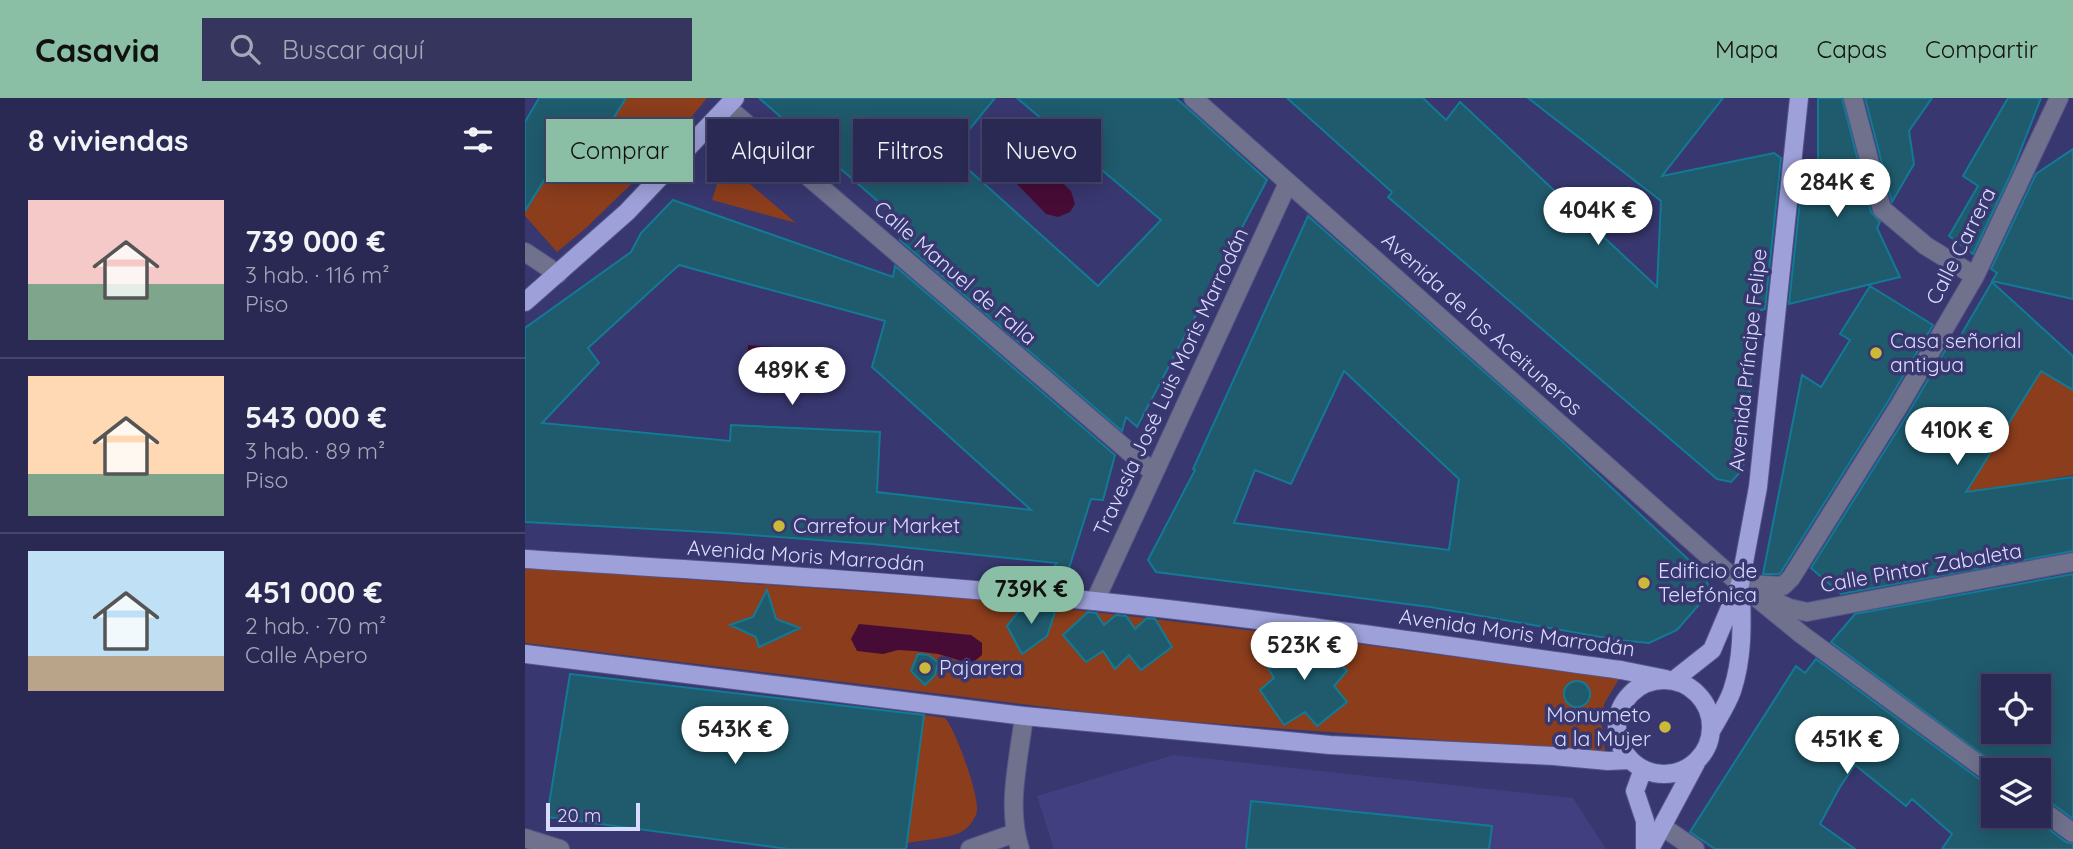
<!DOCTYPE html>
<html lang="es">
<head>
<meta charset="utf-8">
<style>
	:root { --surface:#2a2953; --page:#36355d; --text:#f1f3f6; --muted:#a5a6b8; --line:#46456a; --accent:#8abfa5 }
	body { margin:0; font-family:Quicksand,sans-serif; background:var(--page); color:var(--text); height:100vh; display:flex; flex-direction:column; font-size:26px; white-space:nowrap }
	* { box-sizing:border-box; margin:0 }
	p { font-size:23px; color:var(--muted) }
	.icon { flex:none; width:38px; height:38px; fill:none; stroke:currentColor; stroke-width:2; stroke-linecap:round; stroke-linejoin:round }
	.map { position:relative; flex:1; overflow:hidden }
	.drawer { display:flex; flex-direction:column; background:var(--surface); width:525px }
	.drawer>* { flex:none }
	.guide { position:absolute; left:21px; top:21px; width:665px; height:63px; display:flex; gap:14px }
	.fabs { position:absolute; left:1456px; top:576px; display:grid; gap:14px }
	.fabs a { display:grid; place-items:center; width:70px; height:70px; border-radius:0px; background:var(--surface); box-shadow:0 4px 18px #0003,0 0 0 2px var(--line); font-size:35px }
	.scale { position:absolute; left:21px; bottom:18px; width:94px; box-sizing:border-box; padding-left:7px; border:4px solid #d9dcfe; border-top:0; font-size:19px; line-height:24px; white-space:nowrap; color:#d9dcfe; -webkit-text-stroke:5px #38376f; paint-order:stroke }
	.price { position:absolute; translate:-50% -60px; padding:0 16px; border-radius:24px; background:#fff; color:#222; font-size:23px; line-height:46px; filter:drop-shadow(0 2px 4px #0008) }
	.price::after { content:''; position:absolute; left:50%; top:42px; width:21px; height:16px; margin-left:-10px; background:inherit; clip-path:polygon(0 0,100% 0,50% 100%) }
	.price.on { background:var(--accent); color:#111 }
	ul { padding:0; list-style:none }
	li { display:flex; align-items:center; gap:21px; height:175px; padding:0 28px }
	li+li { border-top:2px solid var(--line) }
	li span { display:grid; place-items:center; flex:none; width:196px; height:140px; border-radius:0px; color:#555 }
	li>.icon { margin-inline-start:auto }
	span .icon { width:84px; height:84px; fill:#fffc; stroke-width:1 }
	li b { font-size:30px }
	h2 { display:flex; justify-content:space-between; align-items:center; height:84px; padding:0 28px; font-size:30px }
	.tag { padding:0 24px; border-radius:0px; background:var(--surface); box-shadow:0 4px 18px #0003,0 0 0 2px var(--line); font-size:24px; line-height:63px }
	.tag.on { background:var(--accent); color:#111 }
	header { display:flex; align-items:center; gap:42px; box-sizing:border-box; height:98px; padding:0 35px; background:var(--accent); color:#111 }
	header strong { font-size:33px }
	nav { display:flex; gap:38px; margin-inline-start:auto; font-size:24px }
	.search { width:490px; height:63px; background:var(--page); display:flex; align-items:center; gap:18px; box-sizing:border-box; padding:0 24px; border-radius:0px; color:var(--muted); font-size:26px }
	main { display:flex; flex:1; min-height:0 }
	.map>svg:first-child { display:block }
	.built { fill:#413f7f }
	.green { fill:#8b3d1c }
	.water { fill:#470c36 }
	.building { fill:#1f5b6d; stroke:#127a95; stroke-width:2; fill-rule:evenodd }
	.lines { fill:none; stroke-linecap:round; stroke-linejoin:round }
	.minor-casing { stroke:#555589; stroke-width:20 }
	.major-casing { stroke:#555589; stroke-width:20 }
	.minor { stroke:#6f718d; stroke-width:18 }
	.major { stroke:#9ea1d9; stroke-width:18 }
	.poi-dot { fill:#cbba39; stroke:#38376f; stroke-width:2.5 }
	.labels { text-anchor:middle; stroke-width:7; stroke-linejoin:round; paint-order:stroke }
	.street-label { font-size:21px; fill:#d9dcfe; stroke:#38376f }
	.poi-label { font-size:21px; fill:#d9dcfe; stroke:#38376f; text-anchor:start }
</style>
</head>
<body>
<header>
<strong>Casavia</strong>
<div class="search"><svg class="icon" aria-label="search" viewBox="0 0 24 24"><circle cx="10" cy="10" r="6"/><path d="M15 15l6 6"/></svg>Buscar aquí</div>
<nav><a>Mapa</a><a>Capas</a><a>Compartir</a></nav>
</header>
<main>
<section class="drawer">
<h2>8 viviendas<svg class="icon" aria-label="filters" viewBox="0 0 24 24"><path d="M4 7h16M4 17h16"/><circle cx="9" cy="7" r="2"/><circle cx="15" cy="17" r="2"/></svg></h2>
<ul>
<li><span style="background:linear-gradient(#f6c9c9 60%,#7fa58c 0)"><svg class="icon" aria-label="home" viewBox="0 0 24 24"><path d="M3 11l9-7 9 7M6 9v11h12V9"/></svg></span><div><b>739 000 €</b><p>3 hab. · 116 m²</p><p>Piso</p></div></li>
<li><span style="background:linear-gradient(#ffd9b3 70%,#7fa58c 0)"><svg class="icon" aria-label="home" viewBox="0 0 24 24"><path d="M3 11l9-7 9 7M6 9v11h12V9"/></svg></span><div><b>543 000 €</b><p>3 hab. · 89 m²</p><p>Piso</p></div></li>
<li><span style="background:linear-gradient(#bfe0f5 75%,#b9a48a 0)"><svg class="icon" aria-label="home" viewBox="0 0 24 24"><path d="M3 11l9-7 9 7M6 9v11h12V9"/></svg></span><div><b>451 000 €</b><p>2 hab. · 70 m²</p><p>Calle Apero</p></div></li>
</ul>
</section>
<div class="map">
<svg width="1548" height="751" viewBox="0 0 1548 751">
	<rect width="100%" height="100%" fill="#38376f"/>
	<path class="built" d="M648 657 1048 700 1081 751H529L512 698Z"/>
	<path class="green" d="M101 0H182L131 62 61 130 32 154 0 118V113L49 34 71 47Z
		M199 64 271 125 187 102Z
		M1516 273 1548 292V377L1440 396Z
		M0 470 474 503 789 540 1094 581 1079 606 1077 627 1080 654 612 620 0 545Z
		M399 617 420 620C431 632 454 697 452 713 451 720 443 731 436 734 423 741 397 742 382 745Z"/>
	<path class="water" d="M511 60 546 93 550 106 545 114 533 119 521 116 489 83Z
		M223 247 263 250 270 254 268 275 261 278 221 276Z
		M334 526 446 537 457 545V557L446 566 413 556 390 553 373 552 358 556 332 553 326 541Z"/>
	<path class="building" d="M14 0H101L71 48 49 34 0 113V24Z
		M234 0H470L425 55 573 188 636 122 492 0H651L742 82 612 329 601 319 597 333 375 142 378 125Z
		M762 0H898L921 22 935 4 1132 189 1136 103 1003 0H1198L1137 78 1249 55 1256 60 1240 211 1231 214 1218 371 1206 384 1192 381 863 99 867 94Z
		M1293 0H1317L1346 114 1355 124 1352 130 1375 179 1264 206 1278 74 1293 85Z
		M1340 0H1407L1384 33 1389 66 1367 104Z
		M1483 0H1516L1489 69 1448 156 1424 138 1453 88 1438 78Z
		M1548 51V201L1467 183 1472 175 1466 171 1511 76Z
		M148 102 368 179 370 168 590 357 578 402 566 401 538 489 515 486 532 465 347 446 199 435 0 424V230L106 154 116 135ZM154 167 360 223 347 269 506 412 352 394 355 334 206 327 205 343 17 325 74 265 63 250Z
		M783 118 1025 332 1180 477 1185 494 1152 532 1124 545 1093 542 905 509 631 474 623 462 670 372 668 371ZM819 273 934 381 924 452 709 425 730 372 766 386Z
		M1467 184 1548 258V292L1516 273 1441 394 1548 379V453L1316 496 1286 470 1384 314 1428 239 1433 242Z
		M1345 188 1408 227 1364 302 1256 474 1254 476H1238L1277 277 1296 289 1325 242 1315 236Z
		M1548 476V721L1521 701 1514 699V672H1478L1306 544 1330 516ZM1468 588H1514V634H1468Z
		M242 492 251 521 275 530 234 549 231 539 205 527 228 519Z
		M498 508 531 511 522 538 497 556 482 528Z
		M563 514 571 515 579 527 591 517 601 518 610 531 622 520 630 521 647 549 616 572 604 557 590 571 578 553 561 564 538 537Z
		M768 538 779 553 797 542 822 573 809 588 822 604 792 628 780 614 759 627 735 592 749 580 737 560Z
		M393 556 403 557 413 564 410 577 400 587 386 573Z
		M1291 561 1461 686 1468 688V718H1506L1541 744 1548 746V751H1417L1427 736 1387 701 1381 708 1330 667 1315 689 1295 726 1330 751H1190L1165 734 1271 568 1280 575Z
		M45 576 399 617 381 751H263L22 719Z
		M1039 596a13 13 0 1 1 26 0a13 13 0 1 1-26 0Z
		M726 703 967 728 964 751H721Z"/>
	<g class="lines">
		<g class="minor-casing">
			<path id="minor" d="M668 0 1215 486 1276 536 1468 677
				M1328 0 1357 111 1401 148 1450 178
				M202 9 629 375
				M0 154 33 176
				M1215 486 1258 488 1266 480 1374 308 1450 178 1534 0
				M1243 500 1264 510 1282 514 1548 464
				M570 503 763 85
				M1514 710 1548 735
				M1138 729 1170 751
				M0 740 35 751
				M445 751 490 735
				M495 751C481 709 494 661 499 618"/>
		</g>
		<g class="major-casing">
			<path id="major" d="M0 204 102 114 210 0
				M0 461C190 473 380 484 569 503 745 521 921 548 1096 572L1141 581
				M0 556 499 618 805 647 1029 658 1083 663 1105 662
				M1092 629a47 47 0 1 1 94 0a47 47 0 1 1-94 0Z
				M1149 582 1187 552 1215 486 1233 389 1274 0
				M1186 633C1193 620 1202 607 1207 593 1218 560 1217 527 1216 493
				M1118 671 1110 693 1120 723V751
				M1125 751 1171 665"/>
		</g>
		<use href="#minor" class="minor"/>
		<use href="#major" class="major"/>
	</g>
	<g class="poi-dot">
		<circle cx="1351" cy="255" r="7"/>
		<circle cx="254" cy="428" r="7"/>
		<circle cx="1119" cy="485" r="7"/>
		<circle cx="400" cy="570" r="7"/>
		<circle cx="1140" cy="629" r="7"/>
	</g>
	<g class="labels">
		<g class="street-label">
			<text transform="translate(1436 148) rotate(-63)" y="7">Calle Carrera</text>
			<text transform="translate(430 175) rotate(41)" y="7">Calle Manuel de Falla</text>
			<text transform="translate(957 226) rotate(42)" y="7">Avenida de los Aceituneros</text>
			<text transform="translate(1223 262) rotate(-84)" y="7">Avenida Príncipe Felipe</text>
			<text transform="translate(646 284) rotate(-65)" y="7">Travesía José Luis Moris Marrodán</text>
			<text transform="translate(281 458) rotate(4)" y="7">Avenida Moris Marrodán</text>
			<text transform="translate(1396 470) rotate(-10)" y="7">Calle Pintor Zabaleta</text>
			<text transform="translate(992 535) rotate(8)" y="7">Avenida Moris Marrodán</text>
		</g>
		<g class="poi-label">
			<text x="1365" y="250">Casa señorial<tspan x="1365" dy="24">antigua</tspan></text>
			<text x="268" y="435">Carrefour Market</text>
			<text x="1133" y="480">Edificio de<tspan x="1133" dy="24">Telefónica</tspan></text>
			<text x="414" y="577">Pajarera</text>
			<text x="1126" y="624" text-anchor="end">Monumeto<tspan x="1126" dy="24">a la Mujer</tspan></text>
		</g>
	</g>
</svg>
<div class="fabs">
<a><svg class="icon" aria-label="locate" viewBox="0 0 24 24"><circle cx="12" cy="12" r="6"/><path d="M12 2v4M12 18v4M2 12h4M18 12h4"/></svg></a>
<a><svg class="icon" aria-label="layers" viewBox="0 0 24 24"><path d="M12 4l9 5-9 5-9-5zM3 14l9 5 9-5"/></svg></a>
</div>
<div class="scale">20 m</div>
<b class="price" style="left:1312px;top:121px">284K €</b>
<b class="price" style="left:1073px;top:149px">404K €</b>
<b class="price" style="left:267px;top:309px">489K €</b>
<b class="price" style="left:1432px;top:369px">410K €</b>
<b class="price on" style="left:506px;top:528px">739K €</b>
<b class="price" style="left:779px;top:584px">523K €</b>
<b class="price" style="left:210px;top:668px">543K €</b>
<b class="price" style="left:1322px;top:678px">451K €</b>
<div class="guide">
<a class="tag on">Comprar</a>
<a class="tag">Alquilar</a>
<a class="tag">Filtros</a>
<a class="tag">Nuevo</a>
</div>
</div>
</main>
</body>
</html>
